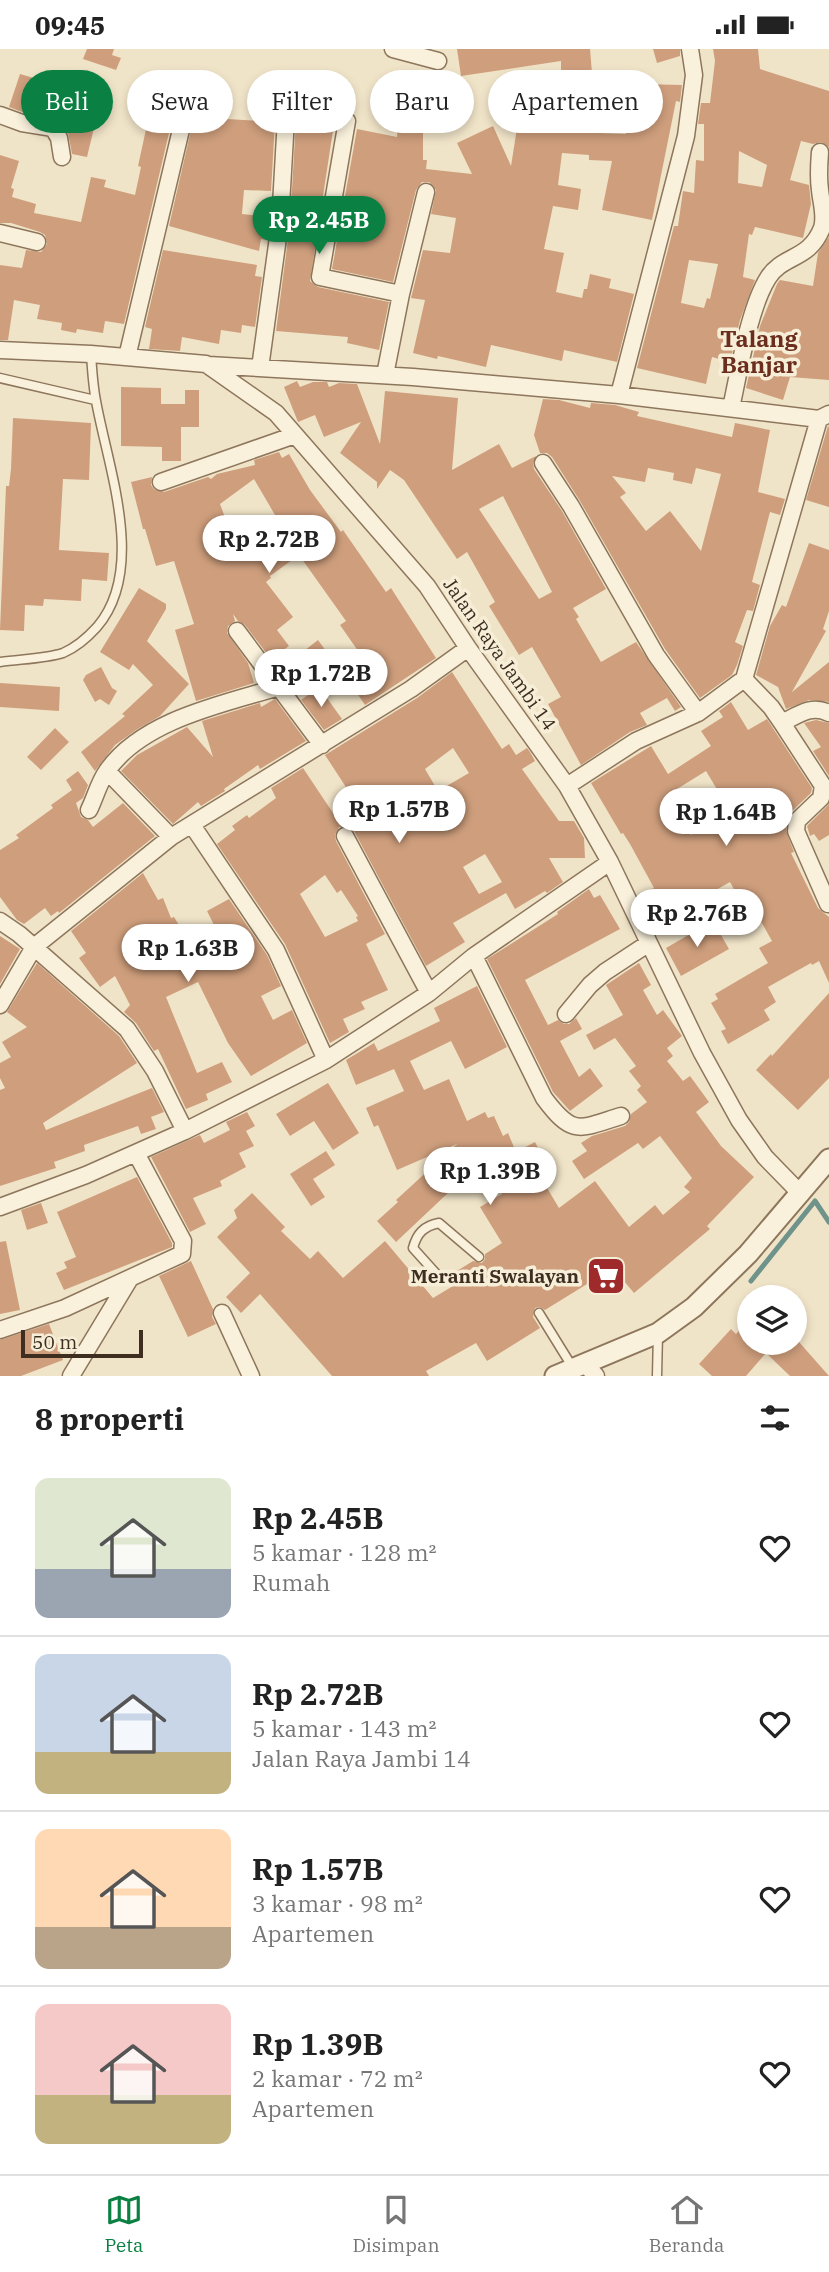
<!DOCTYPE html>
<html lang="id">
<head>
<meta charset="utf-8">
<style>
	:root { --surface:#fff; --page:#f6f6f6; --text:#222; --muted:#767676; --line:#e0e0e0; --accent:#0b8043 }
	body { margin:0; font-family:"IBM Plex Serif",serif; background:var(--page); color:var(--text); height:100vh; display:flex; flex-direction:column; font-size:26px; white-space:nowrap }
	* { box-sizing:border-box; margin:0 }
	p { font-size:23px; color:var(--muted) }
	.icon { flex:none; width:38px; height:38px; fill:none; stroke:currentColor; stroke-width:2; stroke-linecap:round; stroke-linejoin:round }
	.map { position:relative; height:1327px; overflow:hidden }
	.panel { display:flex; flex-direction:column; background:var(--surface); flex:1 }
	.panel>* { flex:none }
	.guide { position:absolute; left:21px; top:21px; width:788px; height:63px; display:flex; gap:14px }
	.buttons { position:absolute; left:737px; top:1236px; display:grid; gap:14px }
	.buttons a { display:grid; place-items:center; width:70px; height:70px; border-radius:50%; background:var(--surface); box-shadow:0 4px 10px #0003; font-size:35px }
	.scale { position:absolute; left:21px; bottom:18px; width:122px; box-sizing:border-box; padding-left:7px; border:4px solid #3d2e20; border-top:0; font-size:19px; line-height:24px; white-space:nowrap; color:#3d2e20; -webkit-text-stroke:5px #f7eed8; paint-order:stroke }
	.price { position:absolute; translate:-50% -60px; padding:0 16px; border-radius:24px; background:#fff; color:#222; font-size:23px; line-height:46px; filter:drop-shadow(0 2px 4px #0008) }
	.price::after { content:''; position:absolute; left:50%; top:42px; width:21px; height:16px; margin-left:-10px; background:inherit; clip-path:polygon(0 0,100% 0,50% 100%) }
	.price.active { background:var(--accent); color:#fff }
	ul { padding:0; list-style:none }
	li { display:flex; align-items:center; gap:21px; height:175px; padding:0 35px }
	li+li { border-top:2px solid var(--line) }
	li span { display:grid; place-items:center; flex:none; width:196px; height:140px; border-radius:14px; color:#555 }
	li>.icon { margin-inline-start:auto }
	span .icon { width:84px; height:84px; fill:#fffc; stroke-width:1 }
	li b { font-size:30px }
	h2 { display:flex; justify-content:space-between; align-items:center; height:84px; padding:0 35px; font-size:30px }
	.pill { padding:0 24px; border-radius:32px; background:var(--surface); box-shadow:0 4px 10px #0003; font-size:24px; line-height:63px }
	.pill.active { background:var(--accent); color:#fff }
	.status { display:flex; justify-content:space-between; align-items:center; height:49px; padding:0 35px; background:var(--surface); direction:ltr }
	.status svg { height:19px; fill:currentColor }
	.menu { display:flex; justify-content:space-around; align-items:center; height:98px; border-top:2px solid var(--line); background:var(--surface); font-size:19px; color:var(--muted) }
	.menu a { display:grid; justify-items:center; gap:4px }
	.menu .active { color:var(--accent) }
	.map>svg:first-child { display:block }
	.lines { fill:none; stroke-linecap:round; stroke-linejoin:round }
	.stream { stroke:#6f938a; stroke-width:5 }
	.building { fill:#cf9f7d; fill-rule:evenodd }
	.service-casing { stroke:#8d765c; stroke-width:11 }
	.minor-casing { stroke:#8d765c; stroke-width:19 }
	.tertiary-casing { stroke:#8d765c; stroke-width:23 }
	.service { stroke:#faf1dc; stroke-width:8 }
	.minor { stroke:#faf1dc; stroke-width:16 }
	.tertiary { stroke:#faf1dc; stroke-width:19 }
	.labels { text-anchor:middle; stroke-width:7; stroke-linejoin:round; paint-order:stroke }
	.street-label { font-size:19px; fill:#3d2e20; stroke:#f7eed8 }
	.poi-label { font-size:19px; font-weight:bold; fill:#3d2e20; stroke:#f7eed8; text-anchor:end }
	.quarter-label { font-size:23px; font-weight:bold; fill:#6b2e1e; stroke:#f7eed8 }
</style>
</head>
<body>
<div class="status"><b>09:45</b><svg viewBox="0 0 49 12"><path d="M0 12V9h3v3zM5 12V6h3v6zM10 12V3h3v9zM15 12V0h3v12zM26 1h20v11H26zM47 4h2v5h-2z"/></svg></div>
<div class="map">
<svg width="829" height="1327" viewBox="0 0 829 1327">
	<rect width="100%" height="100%" fill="#f0e4c8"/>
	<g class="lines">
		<path class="stream" d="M751 1232 815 1152 829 1173"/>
	</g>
	<path class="building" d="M87 0H114L112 6 121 9 116 21 83 10Z
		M457 0H590L592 24 561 33V12L461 27Z
		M653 0H680V7L657 14Z
		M713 0H758L760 20 829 42V98L821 93 813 95 801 92 790 131 809 136 811 155 803 189 755 178 752 186 749 185 743 228 755 231 740 271 730 313 712 308 706 335 637 319 674 177H678L683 142 694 144 696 111 704 112V75H698L701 54H710L715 12ZM739 102 767 116 762 138 738 134ZM689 211 718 215 710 250 707 249 704 259 681 254Z
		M20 25 61 37 59 44 100 54 87 108 72 105 68 84 70 76 55 69 25 64 9 58Z
		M561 33 682 36 680 53 676 52 652 171 602 161 612 112 589 111V106L562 104 558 136 581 140 578 161 553 157 544 200 564 204 556 243 582 249 584 240H587L590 225 611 230 609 239 634 245 617 313 564 301 562 312 491 296 486 318 438 307 437 310 413 304 425 251 411 249 423 201 450 204 456 169 431 165 436 141 429 133H422L416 141 393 233 332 220 357 80 397 88 401 36 451 39 448 77 423 75V111H427L426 120 472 125 457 94 493 77 511 117 517 79 547 84V78H556V52H561ZM601 49 626 53V85L600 84Z
		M150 62 173 67 124 275 105 272 103 284 77 280 76 284 61 281 62 274 37 270 40 256 14 251 8 291H0V216L22 219 26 201 41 203 47 195 45 186 40 183 11 174H0V106L19 112 11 139 14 140 12 148 36 155 34 164 81 173 91 128 106 131 104 138 135 146 141 118 138 117Z
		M194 68 275 73 271 142 244 141 242 165 270 168 267 191 261 190 259 202 169 177Z
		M296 71 334 75 310 232 318 238 389 253 379 301 347 294 348 288 276 282 290 175Z
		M829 188V331L790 328 783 351 746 339 760 277 777 235 780 231 813 237 818 204Z
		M163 201 257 216 255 227 262 228 255 278 242 276 241 284 221 281 219 295 182 288 180 302 149 300 152 280 145 278Z
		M297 332 300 338 313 333H327L329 338 339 334 357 335 380 395 385 342 458 349 452 421 499 395 512 419 536 407 533 414 534 420 562 462 606 540 573 559 579 568 576 570 601 613 636 593 681 658 675 662 667 649 640 664 647 676 630 683 581 716 548 655 561 648 532 598 519 606 489 557 495 553 467 503 457 510 404 431 390 421 377 440V433L340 404 361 373 324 388 315 366 298 373 284 338ZM503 447 552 543 539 550 479 460Z
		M121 338 161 339V355H185V341H199V378H181V412H162V398L121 397Z
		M543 350 559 351 590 359 591 354 615 356 639 363 637 367 732 388 735 374 770 381 758 443 785 450 780 466 770 463 752 533 760 536 753 562 747 561 735 593 743 597 737 616 732 626 700 649 665 600 580 452 552 408 547 404H540L534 386ZM648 419 674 424 673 431 692 435 696 419 721 425 701 502 670 462 646 482 620 448 626 444 612 427 645 433Z
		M13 369 91 374 89 431 63 430 59 501 109 504 107 532 82 530 81 552 44 550 43 557 25 556 24 582 0 581 6 437H9L11 420Z
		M828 377 829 378V458L806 451Z
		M279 403 282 409 289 405 310 441 341 483 343 481 386 543 391 539 436 609 365 656 342 622 363 609 340 576 346 572 299 506 270 527 271 529 266 533 293 568 277 581 289 597 271 610 245 576 238 572 233 565 235 572 228 577 227 584 248 614 254 634 196 652 175 581 194 575 174 512 156 517 145 480H143L131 433 152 428 151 436 154 440 164 443 208 428 211 430 217 425 255 416 254 411ZM254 430 275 466 235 495 220 455Z
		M809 494 829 501V562L823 580 826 582 792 643 829 613V653L809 651 786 660 778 638 756 626 770 577 782 556 786 558Z
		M139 539 166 555V560L147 592 189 635 160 667 136 681 115 696 95 722 81 703 125 667 122 665 153 636 133 615 129 621 100 603Z
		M318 591 342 624 324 638 300 605Z
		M101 618 112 639 117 642 109 656 100 650 95 653 83 631 86 626Z
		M452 623 502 700 509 695 516 706 527 699 530 703 535 712 522 720 559 772H574L584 789 585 809H549L563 833 547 844 545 842 515 860 506 844 453 874 465 893 426 917 354 782 346 777 339 778 335 786 336 792 385 885 366 895 388 941 361 953 365 960 343 970 349 983 330 994 285 895 217 795 235 781 232 777 247 766 249 769 276 749 271 739 303 719 335 767 355 752 325 706 417 649ZM453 699 469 724 438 742 425 720ZM485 805 502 833 479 845 463 818ZM325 826 337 844 341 841 358 867 356 868 358 872 325 888 300 845Z
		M0 634 60 638 59 662 0 658Z
		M319 638 342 670 324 681 301 651Z
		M275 650 306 692 260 720 258 716 224 740 225 742 201 757 198 753 173 775 121 722 137 706 187 678 213 708 202 672 260 654 261 658Z
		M731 653 748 681 767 670 812 739 811 744 789 765 786 782 794 803 791 804 818 859 829 868V934L819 912 812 916 811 914 768 938 776 953 764 961 770 971 728 995 721 982 726 980 711 954 718 950 715 945 768 914 759 899 772 892 758 867 751 871 730 833 707 846 705 842 658 867 645 843 654 839 630 795 623 784 621 785 591 734 651 697 668 725 711 697 701 682 723 668 719 662ZM706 722 727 757 722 760 728 770 704 782 703 779 691 786 679 762 687 758 677 740Z
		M816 671 829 674V727L813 702 821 698 804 674Z
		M55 679 69 693 41 721 27 708Z
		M78 722 88 736 83 749 76 754 81 768 88 771 93 778 123 754 155 787 59 864 58 862 51 867 45 859 24 875 17 871 0 848V801L19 789 16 786 53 759 51 756 72 741 66 731Z
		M829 755V786L819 792 814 785 810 787 807 777Z
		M143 824 158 851 163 849 171 869 174 868 197 905 222 892 207 862 229 850 267 906 281 937 261 947 273 971 292 961 307 994 251 1027 228 994 198 933 166 948 197 1024 222 1013 232 1033 206 1045 208 1051 186 1060 158 1000 154 1002 136 974 124 963 130 956 115 927 100 938 79 909 86 904 71 882Z
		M589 840 594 849 600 846 620 880 525 931 548 976 558 971 564 975H569L576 969 582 980 560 992 579 1028 590 1019 603 1037 570 1062 553 1043 487 910 558 865 557 863Z
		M713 872 729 900 681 927 666 899Z
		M0 887 20 900 0 935Z
		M37 914 119 987 137 1014 43 1074 46 1081 152 1039 164 1063 151 1068 156 1080 141 1085 138 1077 84 1096 85 1102 54 1113 56 1119 0 1137V1041L5 1039 0 1029V1014L11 1008 2 993 27 978 7 963Z
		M639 914 651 936 643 941 657 966 663 961 682 987 667 999 673 1007 667 1012 683 1032 690 1027 709 1053 696 1063 721 1097 754 1128 707 1177 710 1180 634 1244 613 1219 545 1261 539 1258 535 1259 533 1268 540 1279 487 1312 476 1294 426 1322 429 1327H332L260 1245 241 1264 226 1248 250 1224 217 1188 237 1169 234 1161 252 1144 285 1178 281 1182 310 1210 318 1202 343 1229 385 1192 433 1249 458 1234 452 1225 473 1212 482 1214 485 1210V1205L502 1194 480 1158 502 1145 483 1109 436 1129 449 1143 396 1193 377 1172 398 1153 396 1151 457 1095 397 1121 378 1076 374 1078 366 1059 404 1042 394 1020 356 1036 346 1011 374 994 378 1002 440 972 434 959 477 937 507 998 465 1020 451 992 410 1012 424 1041 449 1030 467 1072 485 1063 488 1069 494 1067 503 1087 508 1084 516 1103 535 1093 547 1116 537 1122 559 1159 595 1132 629 1178 655 1156 663 1166 690 1143 684 1138 692 1129 660 1087 643 1100 638 1094 584 1130 572 1112 587 1102 581 1094 592 1087 625 1077 629 1073 631 1065 647 1053 637 1041 641 1037 629 1022 636 1017 615 989 594 1001 586 986 623 966 606 936Z
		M829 944V1029L798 1061 756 1021 771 1005 772 1007Z
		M328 1034 359 1084 333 1101 314 1072 290 1087 276 1065Z
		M247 1063 255 1077 246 1082 254 1097 239 1104 246 1118 220 1132 222 1137 193 1149 206 1175 190 1183 151 1108 200 1086 204 1094 230 1081 226 1073Z
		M326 1102 335 1116 313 1130 325 1148 311 1157 290 1125Z
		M137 1128 172 1194V1198L64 1241 56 1224 67 1219 64 1213 76 1208 57 1163Z
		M41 1154 48 1174 27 1181 21 1161Z
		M6 1192 20 1261 0 1265V1193Z
		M191 1212 213 1260 212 1268 216 1275 188 1288 159 1227Z
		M749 1271V1293H799L829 1327H790L766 1304 746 1327H712L699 1315 731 1280 736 1285Z
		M49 1275 63 1311 21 1327H0V1291Z"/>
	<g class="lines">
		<g class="service-casing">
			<path id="service" d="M0 329 95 351
				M0 613C20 610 44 610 63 604 77 598 87 589 97 578 147 520 108 419 96 352 93 337 92 320 91 305
				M441 1230 413 1199C417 1184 424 1177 439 1174L479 1208
				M539 1264 573 1319
				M657 1327 658 1284"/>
		</g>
		<g class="minor-casing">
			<path id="minor" d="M393 0 438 12
				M0 66 22 74 53 79 59 89 62 108
				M347 72 320 228 401 245
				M0 184 37 193
				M0 301 91 305 206 315 276 364 427 537 468 599 567 737 610 813 702 1004 739 1071 765 1108 801 1145
				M127 308 184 68
				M209 316 413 328 619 346 819 370 829 365
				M260 319 280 174 287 52
				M385 326 401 245 426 143
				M619 346 686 87 694 26 690 0
				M731 359C739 323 749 259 768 229 783 205 809 212 822 179 826 167 821 153 820 141 818 128 819 116 820 103
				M543 414 571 457 656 606 698 664
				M161 433 295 386
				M237 582 322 696
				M744 630 771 658 782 674C798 666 811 655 829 664
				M782 674 823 737 821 749 797 772 796 782 828 855
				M107 722 171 788
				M567 737 636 692 698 664 744 630 819 370
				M89 761C95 749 99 733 107 722 142 671 223 655 279 638
				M192 776 276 901 326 1011
				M345 787 429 944
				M0 872 19 885 127 980 155 1022 185 1082
				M474 907 544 1049C573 1088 579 1080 621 1067
				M0 956 34 898 171 788 411 640 468 599
				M566 965 590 936 605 923 649 894
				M0 1158 86 1126 185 1082 326 1011 429 944 474 907 610 813
				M222 1264 251 1327
				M0 1281 65 1259 182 1205 183 1192 136 1104
				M585 1315 596 1327
				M71 1327 129 1231"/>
		</g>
		<g class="tertiary-casing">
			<path id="tertiary" d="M555 1327 658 1284 694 1258 748 1205 829 1110"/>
		</g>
		<use href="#service" class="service"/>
		<use href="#minor" class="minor"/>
		<use href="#tertiary" class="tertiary"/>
	</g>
	<defs>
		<g id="supermarket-square" transform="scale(2.0125)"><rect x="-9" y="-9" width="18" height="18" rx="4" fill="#9e2a2b" stroke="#f7eed8"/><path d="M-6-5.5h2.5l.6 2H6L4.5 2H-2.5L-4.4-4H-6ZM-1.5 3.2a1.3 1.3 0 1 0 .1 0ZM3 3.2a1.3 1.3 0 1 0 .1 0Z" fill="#fff"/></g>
	</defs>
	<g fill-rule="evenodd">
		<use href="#supermarket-square" x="606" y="1227"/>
	</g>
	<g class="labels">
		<g class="street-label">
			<text transform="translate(500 605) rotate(55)" y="7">Jalan Raya Jambi 14</text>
		</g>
		<g class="poi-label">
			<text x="579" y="1234">Meranti Swalayan</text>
		</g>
		<g class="quarter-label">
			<text x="759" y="298">Talang<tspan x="759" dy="26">Banjar</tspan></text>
		</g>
	</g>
</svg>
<div class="buttons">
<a><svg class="icon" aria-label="layers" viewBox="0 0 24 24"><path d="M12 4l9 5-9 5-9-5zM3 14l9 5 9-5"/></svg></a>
</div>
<div class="scale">50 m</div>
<b class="price active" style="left:319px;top:207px">Rp 2.45B</b>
<b class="price" style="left:269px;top:526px">Rp 2.72B</b>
<b class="price" style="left:321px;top:660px">Rp 1.72B</b>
<b class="price" style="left:399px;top:796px">Rp 1.57B</b>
<b class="price" style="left:726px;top:799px">Rp 1.64B</b>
<b class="price" style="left:697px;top:900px">Rp 2.76B</b>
<b class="price" style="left:188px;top:935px">Rp 1.63B</b>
<b class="price" style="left:490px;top:1158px">Rp 1.39B</b>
<div class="guide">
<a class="pill active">Beli</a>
<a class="pill">Sewa</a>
<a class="pill">Filter</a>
<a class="pill">Baru</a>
<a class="pill">Apartemen</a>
</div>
</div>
<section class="panel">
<h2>8 properti<svg class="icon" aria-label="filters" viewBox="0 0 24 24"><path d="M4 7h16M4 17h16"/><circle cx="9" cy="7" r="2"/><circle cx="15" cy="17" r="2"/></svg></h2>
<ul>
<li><span style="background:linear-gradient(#dfe7d0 65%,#9aa5b1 0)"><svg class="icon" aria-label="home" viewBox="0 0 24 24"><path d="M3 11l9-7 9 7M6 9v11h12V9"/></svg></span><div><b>Rp 2.45B</b><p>5 kamar · 128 m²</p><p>Rumah</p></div><svg class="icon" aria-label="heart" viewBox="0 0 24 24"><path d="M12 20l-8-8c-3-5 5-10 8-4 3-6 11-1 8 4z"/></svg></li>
<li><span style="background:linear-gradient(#c9d6e8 70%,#c2b280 0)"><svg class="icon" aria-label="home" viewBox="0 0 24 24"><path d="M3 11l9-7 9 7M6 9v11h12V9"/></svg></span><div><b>Rp 2.72B</b><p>5 kamar · 143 m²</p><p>Jalan Raya Jambi 14</p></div><svg class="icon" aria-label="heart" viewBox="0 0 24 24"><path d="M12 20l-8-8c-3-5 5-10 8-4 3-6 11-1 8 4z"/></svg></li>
<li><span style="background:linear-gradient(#ffd9b3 70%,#b9a48a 0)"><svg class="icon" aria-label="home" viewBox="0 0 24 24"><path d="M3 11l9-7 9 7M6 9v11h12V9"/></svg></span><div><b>Rp 1.57B</b><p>3 kamar · 98 m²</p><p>Apartemen</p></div><svg class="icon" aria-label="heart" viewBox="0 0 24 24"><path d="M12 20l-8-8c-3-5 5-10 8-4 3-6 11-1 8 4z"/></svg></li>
<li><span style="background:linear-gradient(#f6c9c9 65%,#c2b280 0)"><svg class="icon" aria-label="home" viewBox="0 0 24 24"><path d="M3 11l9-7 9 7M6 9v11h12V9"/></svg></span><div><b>Rp 1.39B</b><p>2 kamar · 72 m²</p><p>Apartemen</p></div><svg class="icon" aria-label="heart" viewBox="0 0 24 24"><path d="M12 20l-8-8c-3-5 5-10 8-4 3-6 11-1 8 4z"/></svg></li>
</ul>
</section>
<nav class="menu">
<a class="active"><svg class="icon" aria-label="map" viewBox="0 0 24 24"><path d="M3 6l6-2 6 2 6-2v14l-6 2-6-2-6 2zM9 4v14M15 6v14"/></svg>Peta</a>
<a><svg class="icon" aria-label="saved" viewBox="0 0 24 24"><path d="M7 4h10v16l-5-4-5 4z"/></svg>Disimpan</a>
<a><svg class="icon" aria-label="home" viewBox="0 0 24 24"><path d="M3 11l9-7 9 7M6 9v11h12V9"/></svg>Beranda</a>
</nav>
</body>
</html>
